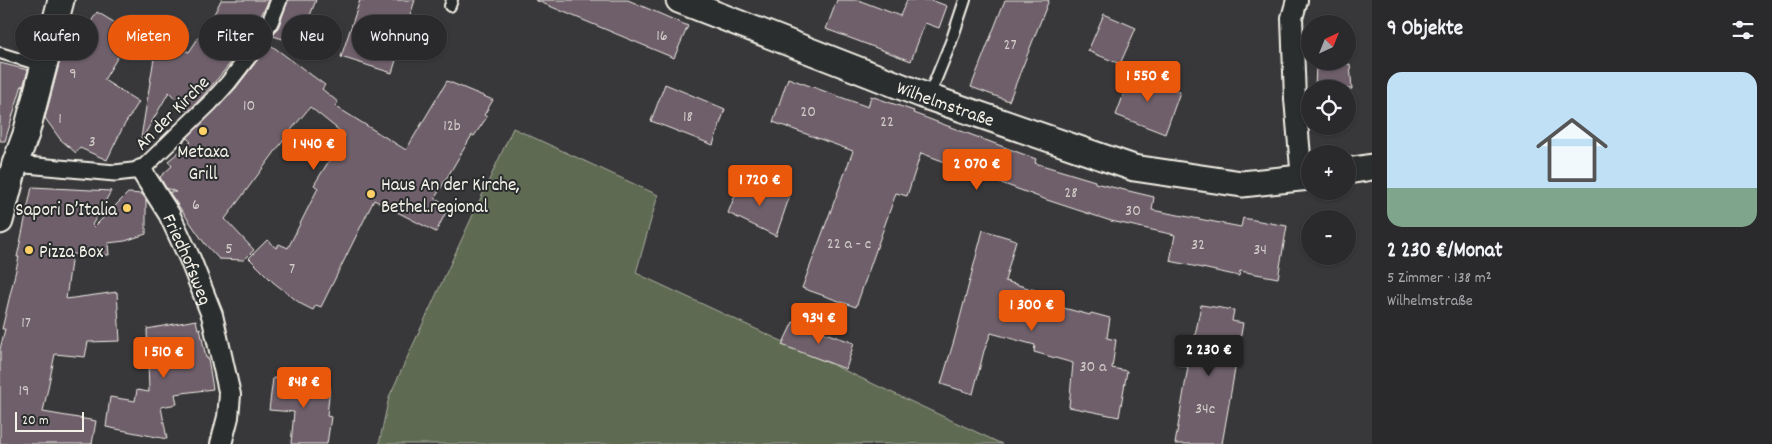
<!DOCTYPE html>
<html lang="de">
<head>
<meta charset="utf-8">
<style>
	:root { --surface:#2a292c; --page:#323134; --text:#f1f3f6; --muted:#a5a6a9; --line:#464548; --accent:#ea580c }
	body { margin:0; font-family:Dekko,sans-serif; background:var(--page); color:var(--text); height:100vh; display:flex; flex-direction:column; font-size:19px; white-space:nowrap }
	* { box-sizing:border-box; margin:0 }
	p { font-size:16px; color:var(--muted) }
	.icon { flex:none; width:28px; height:28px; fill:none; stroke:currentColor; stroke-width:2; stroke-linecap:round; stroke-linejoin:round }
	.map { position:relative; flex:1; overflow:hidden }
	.panel { display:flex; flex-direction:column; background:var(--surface); width:400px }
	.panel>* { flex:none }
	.guide { position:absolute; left:15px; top:15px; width:475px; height:45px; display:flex; gap:10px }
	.needle { width:32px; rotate:43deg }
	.controls { position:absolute; left:1301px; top:15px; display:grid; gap:10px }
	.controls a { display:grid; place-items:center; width:55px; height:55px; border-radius:50%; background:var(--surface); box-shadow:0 1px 4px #0004,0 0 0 1px var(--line); font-size:25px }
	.scale { position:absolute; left:15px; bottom:12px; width:69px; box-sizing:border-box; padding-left:5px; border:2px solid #f4f1e8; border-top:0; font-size:14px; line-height:18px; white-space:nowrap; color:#f4f1e8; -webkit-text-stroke:4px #2a2d2e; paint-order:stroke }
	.price { position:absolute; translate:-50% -42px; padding:0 11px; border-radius:5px; background:var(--accent); color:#fff; font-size:16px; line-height:32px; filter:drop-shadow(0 1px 2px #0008) }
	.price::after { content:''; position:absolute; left:50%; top:30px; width:15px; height:11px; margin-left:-8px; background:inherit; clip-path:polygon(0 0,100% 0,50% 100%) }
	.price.selected { background:#222; color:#fff }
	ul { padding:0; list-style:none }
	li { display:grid; align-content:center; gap:10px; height:265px; padding:0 15px }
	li+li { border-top:1px solid var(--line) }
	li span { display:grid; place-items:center; height:155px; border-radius:15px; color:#555 }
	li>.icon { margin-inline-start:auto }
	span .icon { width:90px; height:90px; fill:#fffc; stroke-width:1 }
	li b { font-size:21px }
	h2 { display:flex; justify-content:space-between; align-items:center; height:60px; padding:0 15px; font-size:21px }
	.pill { padding:0 18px; border-radius:22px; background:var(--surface); box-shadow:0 1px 4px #0004,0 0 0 1px var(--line); font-size:18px; line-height:45px }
	.pill.selected { background:var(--accent); color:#fff }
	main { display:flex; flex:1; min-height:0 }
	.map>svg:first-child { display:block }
	.green { fill:#5e6b53; stroke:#a9ae9e }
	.building { fill:#6e5e6b; stroke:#f4f1e8 }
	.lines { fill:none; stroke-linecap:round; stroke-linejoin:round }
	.service-casing { stroke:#f4f1e8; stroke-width:14 }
	.pedestrian-casing { stroke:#f4f1e8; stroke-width:19 }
	.minor-casing { stroke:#f4f1e8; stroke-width:24 }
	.tertiary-casing { stroke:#f4f1e8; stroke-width:29 }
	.service { stroke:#2a2d2e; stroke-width:10 }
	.pedestrian { stroke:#2a2d2e; stroke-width:15 }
	.minor { stroke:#2a2d2e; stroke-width:20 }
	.tertiary { stroke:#2a2d2e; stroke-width:25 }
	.poi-dot { fill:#ffd166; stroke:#2a2d2e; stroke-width:2 }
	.labels { text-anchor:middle; stroke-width:4; stroke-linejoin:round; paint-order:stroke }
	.number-label { font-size:16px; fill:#d2ccc9 }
	.street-label { font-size:19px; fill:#f4f1e8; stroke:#2a2d2e }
	.poi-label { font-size:19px; fill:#f4f1e8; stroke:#2a2d2e; text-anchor:start }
</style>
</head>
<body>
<main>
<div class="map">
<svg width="1372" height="444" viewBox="0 0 1372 444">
	<rect width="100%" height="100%" fill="#38373a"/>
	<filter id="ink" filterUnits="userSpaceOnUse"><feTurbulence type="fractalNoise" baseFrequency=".02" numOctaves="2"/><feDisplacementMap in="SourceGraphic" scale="10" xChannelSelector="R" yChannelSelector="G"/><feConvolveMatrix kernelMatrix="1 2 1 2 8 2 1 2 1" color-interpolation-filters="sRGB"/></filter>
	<g filter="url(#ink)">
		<path class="green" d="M513 128 658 195 636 273 1002 444H379L389 397Z"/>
		<path class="building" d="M221 0H269L254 30 248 28 253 32 244 47 203 96 188 112 169 92 142 139 141 138 155 52 160 39 189 52 213 16Z
			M288 0H316L299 44 273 36 279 26Z
			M360 0H415L392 73 341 57Z
			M535 0H628L688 26 674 58Z
			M837 0H858L900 16 907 0H931L947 6 939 28 925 23 911 61 826 29Z
			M1005 0H1049L1009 101 971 87Z
			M97 12 132 33 104 80 139 102 123 127 107 160 80 148 76 153 60 139 45 118 62 53 69 58Z
			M1104 14 1136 28 1120 64 1088 51Z
			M268 43 325 85 322 89 338 102 335 106 406 150 447 81 493 100 484 115 487 117 474 136 472 135 435 198 449 206 436 232 374 200 321 307 316 305 313 310 301 304 273 282 249 258 267 240 276 248 279 244 288 248 318 188 314 185 345 135 310 107 292 129 225 219 254 250 244 260 219 259 205 244 169 192H176L166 188 160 177 172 166 168 161 191 142 187 138 235 89 259 58Z
			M0 63 28 70 23 87 22 85 5 141H0Z
			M1316 64H1350L1352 89H1315Z
			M1132 72 1180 92 1165 134 1116 115Z
			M788 78 868 107 871 96 914 111 913 113 1036 159 1035 163 1095 181V183L1154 197 1152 210 1241 227 1243 218 1287 226 1278 278 1240 271 1239 276 1170 261 1175 235 1111 221 1047 200 921 153 907 196 896 193 856 307 802 288 853 151 773 122Z
			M665 84 725 109 713 145 651 121Z
			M741 180 766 191 768 186 790 195 776 236 728 213Z
			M32 187 111 191 92 225 94 227 128 193 142 194 146 199V234L125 241 108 243 109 255 72 254 66 299 117 292 120 341 88 342 85 357 55 354 43 412 96 421 92 444H0V349L5 329H2L19 257H17Z
			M983 230 1016 240 1005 281 1058 297 1056 306 1090 315 1091 313 1110 318 1107 338 1116 340 1112 368 1127 371 1119 417 1069 407 1073 363 1034 352 1035 345 991 333 984 351 973 394 941 384 955 337Z
			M1201 305 1234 310 1232 321 1243 323 1234 375 1222 444H1175L1188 367 1178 365 1183 339 1194 341Z
			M196 320 198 329 200 328 206 358H208L213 389 175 394 177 404 161 407 167 439 106 427 110 397 135 401 137 390 149 392 147 329Z
			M793 322 854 343 846 369 782 345Z
			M273 378 330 386 327 416 331 417 327 444H291L294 412 269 410Z"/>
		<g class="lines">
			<g class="service-casing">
				<path id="service" d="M450 6 452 0
					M0 53 43 66
					M929 96 951 42 965 0"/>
			</g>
			<g class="pedestrian-casing">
				<path id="pedestrian" d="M15 164 115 173 141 170 210 103 228 83 252 52 270 22 279 0"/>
			</g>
			<g class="minor-casing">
				<g id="minor">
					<path d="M1297 0 1292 18 1295 99 1302 179"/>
					<path id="s1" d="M141 170 169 214 190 259 212 315 230 395 228 417 221 444"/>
				</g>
			</g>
			<g class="tertiary-casing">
				<g id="tertiary">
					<path id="s2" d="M679 0 928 97 1134 168 1242 184 1310 177"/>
					<path d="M1348 171 1372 167"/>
					<path d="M0 221 15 164 26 134 61 0"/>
				</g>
			</g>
			<use href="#service" class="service"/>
			<use href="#pedestrian" class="pedestrian"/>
			<use href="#minor" class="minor"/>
			<use href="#tertiary" class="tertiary"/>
		</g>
	</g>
	<g class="poi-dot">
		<circle cx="203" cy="131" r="5"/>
		<circle cx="371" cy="194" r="5"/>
		<circle cx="127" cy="208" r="5"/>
		<circle cx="29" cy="250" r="5"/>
	</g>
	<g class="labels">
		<g class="number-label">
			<text x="662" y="40">16</text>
			<text x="1010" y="49">27</text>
			<text x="73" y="78">9</text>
			<text x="249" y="110">10</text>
			<text x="808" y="116">20</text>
			<text x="688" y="121">18</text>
			<text x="60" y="123">1</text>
			<text x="887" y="126">22</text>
			<text x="452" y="130">12b</text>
			<text x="92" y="146">3</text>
			<text x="1071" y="197">28</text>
			<text x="196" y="209">6</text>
			<text x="1133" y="215">30</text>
			<text x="849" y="248">22 a - c</text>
			<text x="1198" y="249">32</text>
			<text x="229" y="253">5</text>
			<text x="1260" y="254">34</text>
			<text x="292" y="273">7</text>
			<text x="26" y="327">17</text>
			<text x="1093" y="371">30 a</text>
			<text x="24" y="395">19</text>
			<text x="1205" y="413">34c</text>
		</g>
		<g class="street-label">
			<text dy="7" stroke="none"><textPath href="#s2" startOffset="286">Wilhelmstraße</textPath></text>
			<text transform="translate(171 112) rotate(-45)" y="7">An der Kirche</text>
			<text dy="7" stroke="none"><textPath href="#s1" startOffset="101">Friedhofsweg</textPath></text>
		</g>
		<g class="poi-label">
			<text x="203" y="157" text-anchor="middle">Metaxa<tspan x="203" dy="22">Grill</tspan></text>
			<text x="381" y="190">Haus An der Kirche,<tspan x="381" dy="22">Bethel.regional</tspan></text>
			<text x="117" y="215" text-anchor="end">Sapori D’Italia</text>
			<text x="39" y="257">Pizza Box</text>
		</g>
	</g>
</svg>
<div class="controls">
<a><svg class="needle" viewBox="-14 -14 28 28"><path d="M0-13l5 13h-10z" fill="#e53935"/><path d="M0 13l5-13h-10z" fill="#a5a6a9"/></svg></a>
<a><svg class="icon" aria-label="locate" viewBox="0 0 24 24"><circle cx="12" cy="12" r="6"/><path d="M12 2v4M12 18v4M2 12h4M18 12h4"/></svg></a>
<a>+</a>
<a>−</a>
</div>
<div class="scale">20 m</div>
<b class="price" style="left:1148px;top:103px">1 550 €</b>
<b class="price" style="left:314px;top:171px">1 440 €</b>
<b class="price" style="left:977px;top:191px">2 070 €</b>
<b class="price" style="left:760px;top:207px">1 720 €</b>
<b class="price" style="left:1032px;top:332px">1 300 €</b>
<b class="price" style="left:819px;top:345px">934 €</b>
<b class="price selected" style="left:1209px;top:377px">2 230 €</b>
<b class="price" style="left:164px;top:379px">1 510 €</b>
<b class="price" style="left:304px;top:409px">848 €</b>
<div class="guide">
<a class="pill">Kaufen</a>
<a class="pill selected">Mieten</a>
<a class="pill">Filter</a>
<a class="pill">Neu</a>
<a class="pill">Wohnung</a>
</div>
</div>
<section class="panel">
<h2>9 Objekte<svg class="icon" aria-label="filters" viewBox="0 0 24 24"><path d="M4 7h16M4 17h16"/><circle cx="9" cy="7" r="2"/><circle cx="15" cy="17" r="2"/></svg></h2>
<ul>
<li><span style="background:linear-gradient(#bfe0f5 75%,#7fa58c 0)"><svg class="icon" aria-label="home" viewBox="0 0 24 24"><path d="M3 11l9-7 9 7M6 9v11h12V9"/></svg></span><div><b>2 230 €/Monat</b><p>5 Zimmer · 138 m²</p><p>Wilhelmstraße</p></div></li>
</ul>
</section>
</main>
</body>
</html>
